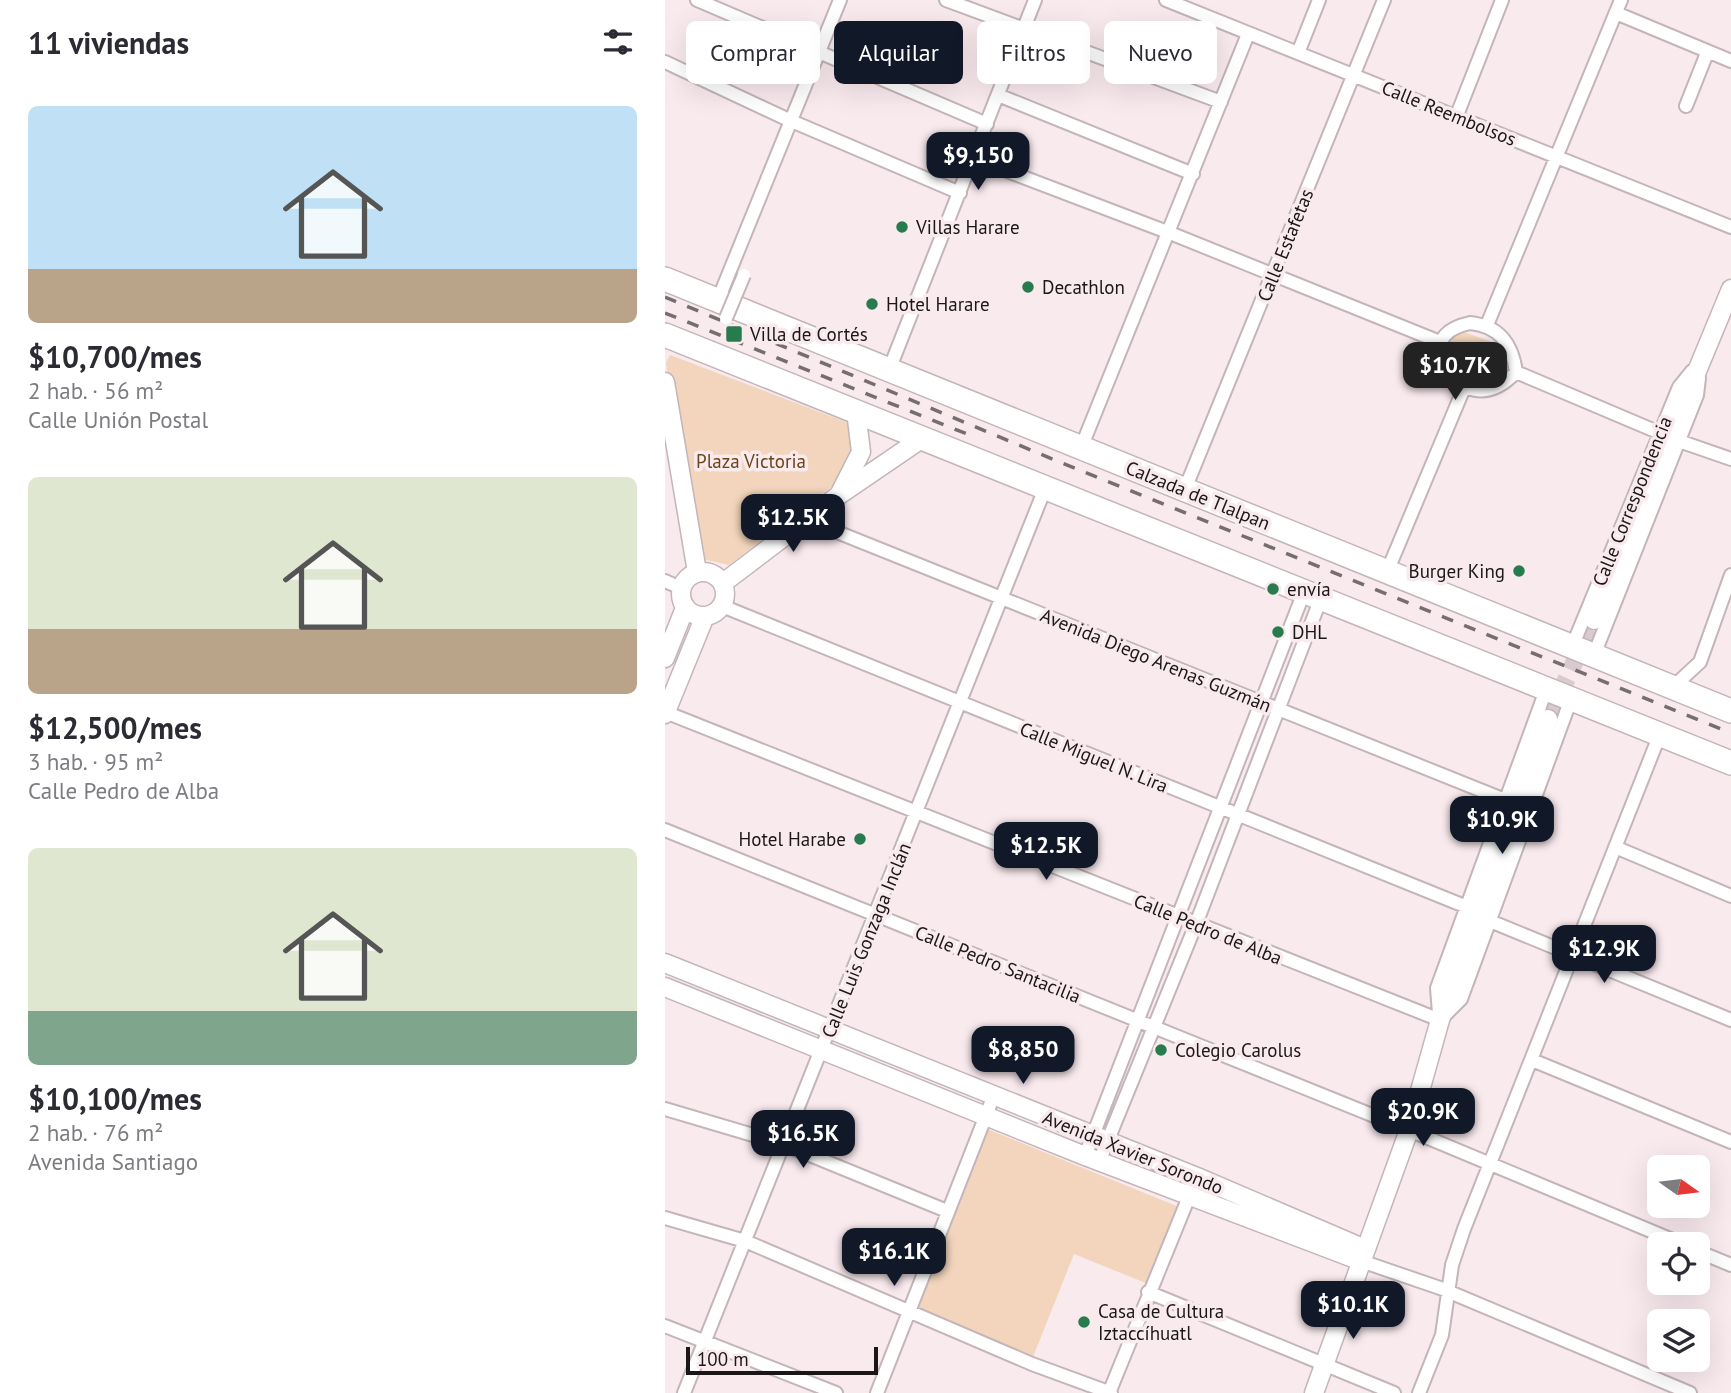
<!DOCTYPE html>
<html lang="es">
<head>
<meta charset="utf-8">
<style>
	:root { --surface:#fff; --page:#f2f2f3; --text:#2b2b33; --muted:#7c7c81; --accent:#111827 }
	body { margin:0; font-family:"PT Sans",sans-serif; background:var(--page); color:var(--text); height:100vh; display:flex; flex-direction:column; font-size:26px; white-space:nowrap }
	* { box-sizing:border-box; margin:0 }
	p { font-size:23px; color:var(--muted) }
	.icon { flex:none; width:38px; height:38px; fill:none; stroke:currentColor; stroke-width:2; stroke-linecap:round; stroke-linejoin:round }
	.map { position:relative; flex:1; overflow:hidden }
	.sheet { display:flex; flex-direction:column; background:var(--surface); width:665px }
	.sheet>* { flex:none }
	.hud { position:absolute; left:21px; top:21px; width:665px; height:63px; display:flex; gap:14px }
	.needle { width:46px; rotate:104deg }
	.tools { position:absolute; left:982px; top:1155px; display:grid; gap:14px }
	.tools a { display:grid; place-items:center; width:63px; height:63px; border-radius:10px; background:var(--surface); box-shadow:0 7px 28px #0002; font-size:35px }
	.scale { position:absolute; left:21px; bottom:18px; width:192px; box-sizing:border-box; padding-left:7px; border:4px solid #1b1617; border-top:0; font-size:19px; line-height:24px; white-space:nowrap; color:#1b1617; -webkit-text-stroke:5px #f9eaee; paint-order:stroke }
	.price { position:absolute; translate:-50% -60px; padding:0 16px; border-radius:14px; background:var(--accent); color:#fff; font-size:23px; line-height:46px; filter:drop-shadow(0 2px 4px #0008) }
	.price::after { content:''; position:absolute; left:50%; top:42px; width:21px; height:16px; margin-left:-10px; background:inherit; clip-path:polygon(0 0,100% 0,50% 100%) }
	.price.active { background:#222; color:#fff }
	ul { padding:0; list-style:none }
	li { display:grid; align-content:center; gap:14px; height:371px; padding:0 28px }
	li span { display:grid; place-items:center; height:217px; border-radius:10px; color:#555 }
	li>.icon { margin-inline-start:auto }
	span .icon { width:126px; height:126px; fill:#fffc; stroke-width:1 }
	li b { font-size:30px }
	h2 { display:flex; justify-content:space-between; align-items:center; height:84px; padding:0 28px; font-size:30px }
	.chip { padding:0 24px; border-radius:10px; background:var(--surface); box-shadow:0 7px 28px #0002; font-size:24px; line-height:63px }
	.chip.active { background:var(--accent); color:#fff }
	main { display:flex; flex:1; min-height:0 }
	.map>svg:first-child { display:block }
	.green { fill:#f2d5bc }
	.lines { fill:none; stroke-linecap:round; stroke-linejoin:round }
	.secondary-tunnel { stroke:#d8cace; stroke-width:18; stroke-dasharray:18 9; stroke-linecap:butt }
	.street-casing { stroke:#c3b5b8; stroke-width:16 }
	.secondary-casing { stroke:#c3b5b8; stroke-width:21 }
	.highway-casing { stroke:#c3b5b8; stroke-width:26 }
	.street { stroke:#fff; stroke-width:12 }
	.secondary { stroke:#fff; stroke-width:18 }
	.highway { stroke:#fff; stroke-width:23 }
	.rail { stroke:#766d6f; stroke-width:3.5; stroke-dasharray:12 12; stroke-linecap:butt }
	.street-bridge-casing { stroke:#c3b5b8; stroke-width:16; stroke-linecap:butt }
	.street-bridge { stroke:#fff; stroke-width:12 }
	.poi-dot { fill:#277b4d; stroke:#f9eaee; stroke-width:2.5 }
	.labels { text-anchor:middle; stroke-width:7; stroke-linejoin:round; paint-order:stroke }
	.street-label { font-size:19px; fill:#1b1617; stroke:#f9eaee }
	.poi-label { font-size:19px; fill:#1b1617; stroke:#f9eaee; text-anchor:start }
	.park-label { font-size:19px; fill:#6d4418; stroke:#f9eaee }
</style>
</head>
<body>
<main>
<section class="sheet">
<h2>11 viviendas<svg class="icon" aria-label="filters" viewBox="0 0 24 24"><path d="M4 7h16M4 17h16"/><circle cx="9" cy="7" r="2"/><circle cx="15" cy="17" r="2"/></svg></h2>
<ul>
<li><span style="background:linear-gradient(#bfe0f5 75%,#b9a48a 0)"><svg class="icon" aria-label="home" viewBox="0 0 24 24"><path d="M3 11l9-7 9 7M6 9v11h12V9"/></svg></span><div><b>$10,700/mes</b><p>2 hab. · 56 m²</p><p>Calle Unión Postal</p></div></li>
<li><span style="background:linear-gradient(#dfe7d0 70%,#b9a48a 0)"><svg class="icon" aria-label="home" viewBox="0 0 24 24"><path d="M3 11l9-7 9 7M6 9v11h12V9"/></svg></span><div><b>$12,500/mes</b><p>3 hab. · 95 m²</p><p>Calle Pedro de Alba</p></div></li>
<li><span style="background:linear-gradient(#dfe7d0 75%,#7fa58c 0)"><svg class="icon" aria-label="home" viewBox="0 0 24 24"><path d="M3 11l9-7 9 7M6 9v11h12V9"/></svg></span><div><b>$10,100/mes</b><p>2 hab. · 76 m²</p><p>Avenida Santiago</p></div></li>
</ul>
</section>
<div class="map">
<svg width="1066" height="1393" viewBox="0 0 1066 1393">
	<rect width="100%" height="100%" fill="#f9eaee"/>
	<path class="green" d="M791 329 840 347 826 383 777 364Z
		M5 355 186 424 192 445 175 480 64 565 33 558 1 363Z
		M322 1129 514 1207 483 1284 409 1254 368 1357 250 1309Z"/>
	<g class="lines">
		<path class="secondary-tunnel" d="M883 719 929 620"/>
		<g class="street-casing">
			<path id="street" d="M32 0 322 124
				M281 0 556 102
				M501 0 1066 227
				M951 13 1066 61
				M633 53 654 0
				M0 62 124 120 295 193
				M333 95 528 174
				M1021 106 1042 53
				M792 115 837 0
				M308 158 505 233 775 342
				M53 300 175 0
				M805 323C834 326 847 343 851 372 823 402 795 393 773 362 772 338 782 328 805 323Z
				M822 325 956 0
				M224 370 370 0
				M851 372 995 433
				M1014 441 1066 459
				M416 448 583 34
				M520 489 719 0
				M142 520 840 800
				M722 572 799 388
				M0 581 16 588
				M57 606 802 907
				M907 647 1014 387 1027 371
				M929 655 1032 395 1034 378
				M1008 687 1035 662 1066 575
				M0 712 775 1020
				M0 830 744 1130 1017 1244
				M950 847 1066 896
				M825 921 1066 1020
				M774 1013 772 988 881 690
				M780 1015 796 999 906 699
				M867 1060 1066 1142
				M0 1109 118 1144 282 1211
				M420 1156 639 592
				M434 1162 531 924 656 598
				M0 1218 80 1241 367 1364 446 1393
				M1032 1251 1066 1265
				M696 1261 775 1288 1025 1393
				M483 1292 729 1393
				M0 1326 171 1393
				M19 1393 381 486
				M212 1393 329 1095
				M444 1393 532 1177
				M754 1393 777 1335 787 1265 799 1229 995 734"/>
		</g>
		<g class="secondary-casing">
			<path id="secondary" d="M0 382 32 572
				M175 493 196 452 191 411
				M16 594a22 22 0 1 1 44 0a22 22 0 1 1-44 0Z
				M58 583 174 495 259 437
				M929 620 1066 289
				M0 658 20 608
				M0 714 40 616
				M0 963 532 1177 700 1249
				M0 987 420 1156 696 1261
				M649 1393 744 1130 775 1020 883 719"/>
		</g>
		<g class="highway-casing">
			<path id="highway" d="M0 279 1066 711
				M0 335 1066 763"/>
		</g>
		<use href="#street" class="street"/>
		<use href="#secondary" class="secondary"/>
		<use href="#highway" class="highway"/>
		<path class="rail" d="M0 297 392 461 1066 733
			M0 313 307 436"/>
		<g class="street-bridge-casing">
			<path id="street-bridge" d="M61 318 79 275"/>
		</g>
		<use href="#street-bridge" class="street-bridge"/>
	</g>
	<g class="poi-dot">
		<circle cx="237" cy="227" r="7"/>
		<circle cx="363" cy="287" r="7"/>
		<circle cx="207" cy="304" r="7"/>
		<rect x="60" y="325" width="18" height="18" rx="3.5"/>
		<circle cx="854" cy="571" r="7"/>
		<circle cx="608" cy="589" r="7"/>
		<circle cx="613" cy="632" r="7"/>
		<circle cx="195" cy="839" r="7"/>
		<circle cx="496" cy="1050" r="7"/>
		<circle cx="419" cy="1322" r="7"/>
	</g>
	<g class="labels">
		<g class="street-label">
			<text transform="translate(784 113) rotate(22)" y="7">Calle Reembolsos</text>
			<text transform="translate(620 245) rotate(-68)" y="7">Calle Estafetas</text>
			<text transform="translate(533 495) rotate(22)" y="7">Calzada de Tlalpan</text>
			<text transform="translate(967 501) rotate(-68)" y="7">Calle Correspondencia</text>
			<text transform="translate(491 660) rotate(22)" y="7">Avenida Diego Arenas Guzmán</text>
			<text transform="translate(429 757) rotate(22)" y="7">Calle Miguel N. Lira</text>
			<text transform="translate(543 929) rotate(22)" y="7">Calle Pedro de Alba</text>
			<text transform="translate(201 940) rotate(-68)" y="7">Calle Luis Gonzaga Inclán</text>
			<text transform="translate(333 964) rotate(22)" y="7">Calle Pedro Santacilia</text>
			<text transform="translate(468 1152) rotate(22)" y="7">Avenida Xavier Sorondo</text>
		</g>
		<g class="poi-label">
			<text x="251" y="234">Villas Harare</text>
			<text x="377" y="294">Decathlon</text>
			<text x="221" y="311">Hotel Harare</text>
			<text x="85" y="341">Villa de Cortés</text>
			<text x="840" y="578" text-anchor="end">Burger King</text>
			<text x="622" y="596">envía</text>
			<text x="627" y="639">DHL</text>
			<text x="181" y="846" text-anchor="end">Hotel Harabe</text>
			<text x="510" y="1057">Colegio Carolus</text>
			<text x="433" y="1318">Casa de Cultura<tspan x="433" dy="22">Iztaccíhuatl</tspan></text>
		</g>
		<g class="park-label">
			<text x="86" y="468">Plaza Victoria</text>
		</g>
	</g>
</svg>
<div class="tools">
<a><svg class="needle" viewBox="-14 -14 28 28"><path d="M0-13l5 13h-10z" fill="#e53935"/><path d="M0 13l5-13h-10z" fill="#7c7c81"/></svg></a>
<a><svg class="icon" aria-label="locate" viewBox="0 0 24 24"><circle cx="12" cy="12" r="6"/><path d="M12 2v4M12 18v4M2 12h4M18 12h4"/></svg></a>
<a><svg class="icon" aria-label="layers" viewBox="0 0 24 24"><path d="M12 4l9 5-9 5-9-5zM3 14l9 5 9-5"/></svg></a>
</div>
<div class="scale">100 m</div>
<b class="price" style="left:313px;top:192px">$9,150</b>
<b class="price active" style="left:790px;top:402px">$10.7K</b>
<b class="price" style="left:128px;top:554px">$12.5K</b>
<b class="price" style="left:837px;top:856px">$10.9K</b>
<b class="price" style="left:381px;top:882px">$12.5K</b>
<b class="price" style="left:939px;top:985px">$12.9K</b>
<b class="price" style="left:358px;top:1086px">$8,850</b>
<b class="price" style="left:758px;top:1148px">$20.9K</b>
<b class="price" style="left:138px;top:1170px">$16.5K</b>
<b class="price" style="left:229px;top:1288px">$16.1K</b>
<b class="price" style="left:688px;top:1341px">$10.1K</b>
<div class="hud">
<a class="chip">Comprar</a>
<a class="chip active">Alquilar</a>
<a class="chip">Filtros</a>
<a class="chip">Nuevo</a>
</div>
</div>
</main>
</body>
</html>
